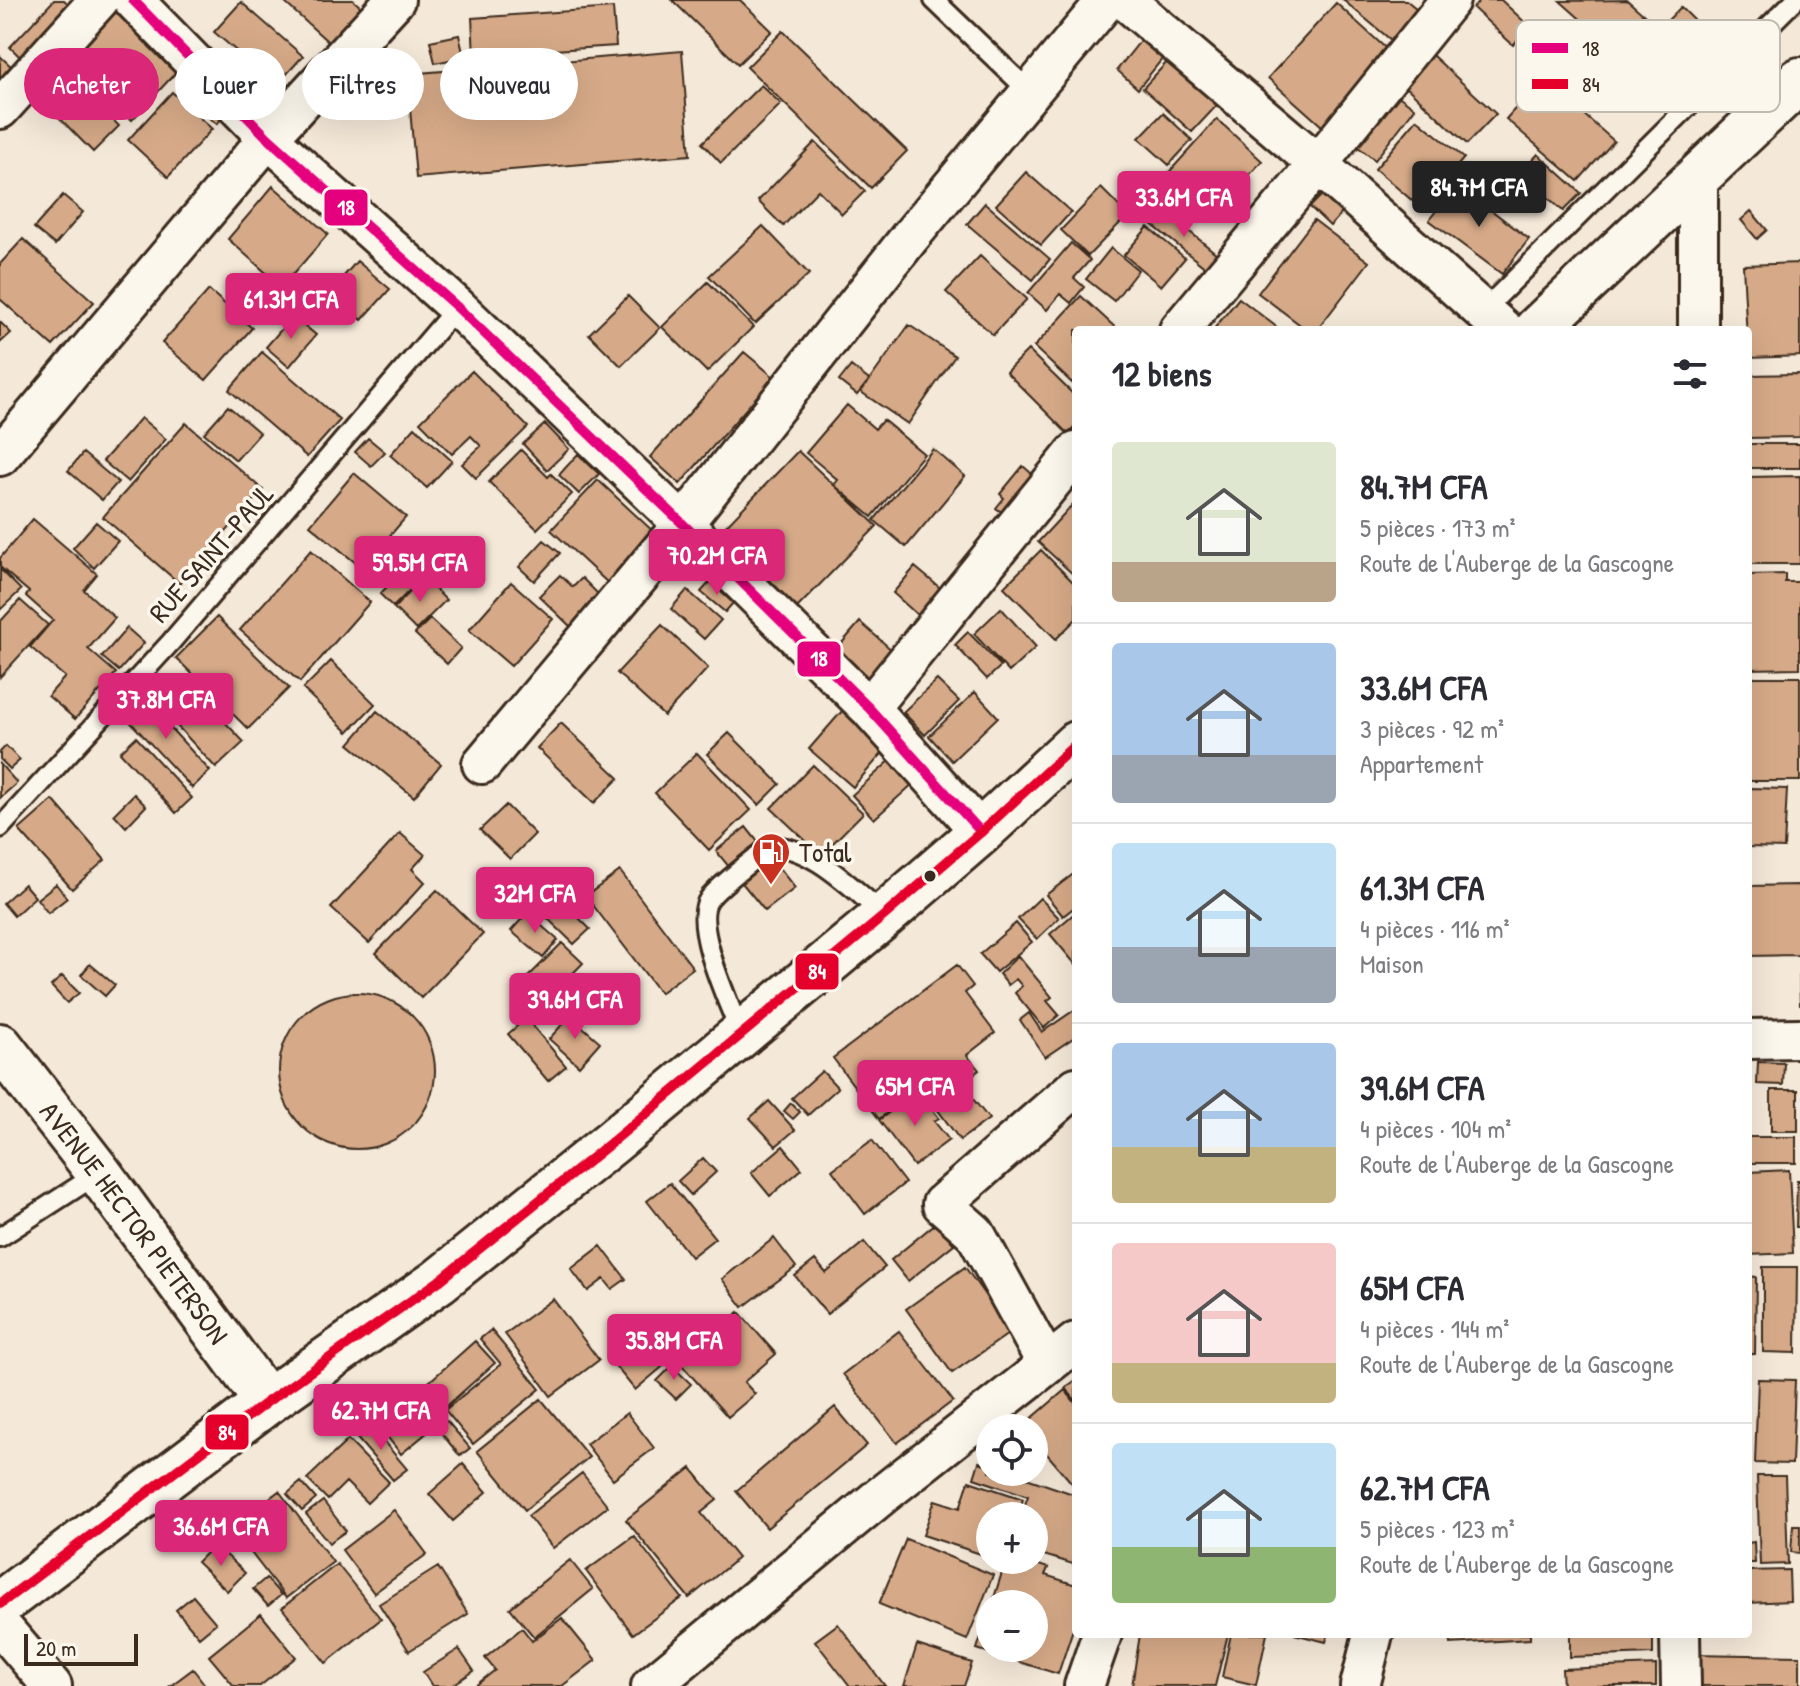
<!DOCTYPE html>
<html lang="fr">
<head>
<meta charset="utf-8">
<style>
	:root { --surface:#fff; --page:#f7f7f7; --text:#2b2b33; --muted:#7c7c81; --line:#e1e1e2; --accent:#db2777 }
	body { margin:0; font-family:"Patrick Hand",sans-serif; background:var(--page); color:var(--text); height:100vh; display:flex; flex-direction:column; font-size:30px; white-space:nowrap }
	* { box-sizing:border-box; margin:0 }
	p { font-size:26px; color:var(--muted) }
	.icon { flex:none; width:44px; height:44px; fill:none; stroke:currentColor; stroke-width:2; stroke-linecap:round; stroke-linejoin:round }
	.map { position:relative; flex:1; overflow:hidden }
	.details { position:absolute; left:1072px; top:326px; width:680px; height:1312px; display:flex; flex-direction:column; background:var(--surface); border-radius:8px; box-shadow:0 8px 32px #0002 }
	.details>* { flex:none }
	.top-card { position:absolute; left:24px; top:48px; width:760px; height:72px; display:flex; gap:16px }
	.controls { position:absolute; left:976px; top:1414px; display:grid; gap:16px }
	.controls a { display:grid; place-items:center; width:72px; height:72px; border-radius:50%; background:var(--surface); box-shadow:0 8px 32px #0002; font-size:40px }
	.scale { position:absolute; left:24px; bottom:20px; width:114px; box-sizing:border-box; padding-left:8px; border:4px solid #3b2a1e; border-top:0; font-size:22px; line-height:28px; white-space:nowrap; color:#3b2a1e; -webkit-text-stroke:6px #fbf7ec; paint-order:stroke }
	.price { position:absolute; translate:-50% -68px; padding:0 18px; border-radius:8px; background:var(--accent); color:#fff; font-size:26px; line-height:52px; filter:drop-shadow(0 2px 4px #0008) }
	.price::after { content:''; position:absolute; left:50%; top:48px; width:24px; height:18px; margin-left:-12px; background:inherit; clip-path:polygon(0 0,100% 0,50% 100%) }
	.price.current { background:#222; color:#fff }
	ul { padding:0; list-style:none }
	li { display:flex; align-items:center; gap:24px; height:200px; padding:0 40px }
	li+li { border-top:2px solid var(--line) }
	li span { display:grid; place-items:center; flex:none; width:224px; height:160px; border-radius:8px; color:#555 }
	li>.icon { margin-inline-start:auto }
	span .icon { width:96px; height:96px; fill:#fffc; stroke-width:1 }
	li b { font-size:34px }
	h2 { display:flex; justify-content:space-between; align-items:center; height:96px; padding:0 40px; font-size:34px }
	.chip { padding:0 28px; border-radius:36px; background:var(--surface); box-shadow:0 8px 32px #0002; font-size:28px; line-height:72px }
	.chip.current { background:var(--accent); color:#fff }
	.map>svg:first-child { display:block }
	.building { fill:#d6aa88; stroke:#3b2a1e; stroke-width:2 }
	.lines { fill:none; stroke-linecap:round; stroke-linejoin:round }
	.service-casing { stroke:#3b2a1e; stroke-width:24 }
	.minor-casing { stroke:#3b2a1e; stroke-width:44 }
	.tertiary-casing { stroke:#3b2a1e; stroke-width:50 }
	.service { stroke:#fbf7ec; stroke-width:18 }
	.minor { stroke:#fbf7ec; stroke-width:38 }
	.tertiary { stroke:#fbf7ec; stroke-width:44 }
	.bus-1-casing { stroke:#fbf7ec; stroke-width:16 }
	.bus-2-casing { stroke:#fbf7ec; stroke-width:16 }
	.bus-1 { stroke:#e5007d; stroke-width:10 }
	.bus-2 { stroke:#e4002b; stroke-width:10 }
	.bus-dot { fill:#3b2a1e; stroke:#fbf7ec; stroke-width:3 }
	.labels { text-anchor:middle; stroke-width:7; stroke-linejoin:round; paint-order:stroke }
	.street-label { font-size:28px; fill:#3b2a1e; stroke:#fbf7ec }
	.poi-label { font-size:28px; fill:#3b2a1e; stroke:#fbf7ec; text-anchor:start }
	.key { fill:#fbf7ec; stroke:#c1baae; stroke-width:2 }
	.key-label { font-size:22px; fill:#3b2a1e }
	.line-badge { stroke:#fbf7ec; stroke-width:3 }
	.badge-label { font-size:22px; text-anchor:middle; font-weight:bold; fill:#fff }
</style>
</head>
<body>
<div class="map">
<svg width="1800" height="1686" viewBox="0 0 1800 1686">
	<rect width="100%" height="100%" fill="#f4e8d8"/>
	<filter id="ink" filterUnits="userSpaceOnUse"><feTurbulence type="fractalNoise" baseFrequency=".0125" numOctaves="2"/><feDisplacementMap in="SourceGraphic" scale="16" xChannelSelector="R" yChannelSelector="G"/><feConvolveMatrix kernelMatrix="1 2 1 2 8 2 1 2 1" color-interpolation-filters="sRGB"/></filter>
	<g filter="url(#ink)">
		<path class="building" d="M54 0H64L71 6 22 59 10 47Z
			M286 0H353L369 14 336 49 284 2Z
			M672 0H740L772 31 738 64Z
			M1343 0H1406L1423 14 1397 45Z
			M1480 0H1501L1530 27 1513 45 1473 8Z
			M1627 0 1660 29 1630 63 1560 1Z
			M241 2 303 56 283 78 261 60 255 67 214 32Z
			M1336 3 1390 52 1323 127 1268 78Z
			M111 7 179 69 132 120 65 58Z
			M1681 7 1723 49 1680 90 1644 54 1665 34 1660 28Z
			M613 8 616 46 474 55 472 18Z
			M783 31 907 151 871 188 747 67Z
			M459 35 464 57 435 63 430 41Z
			M1145 35 1167 53 1138 89 1117 70Z
			M682 51 690 155 416 178 407 74Z
			M1432 55 1496 114 1467 144 1403 84Z
			M0 56 15 70 0 84Z
			M1170 59 1219 103 1192 132 1143 88Z
			M62 67 119 126 93 152 35 93Z
			M1542 78 1614 141 1578 181 1506 119Z
			M761 85 781 104 721 163 702 143Z
			M172 92 212 129 168 177 128 140Z
			M213 93 231 107 217 124 199 110Z
			M1397 95 1415 108 1375 160 1357 146Z
			M1163 113 1192 140 1169 165 1139 138Z
			M1217 119 1262 161 1207 221 1162 180Z
			M1417 119 1464 158 1421 208 1375 169Z
			M815 142 865 191 842 214 818 190 783 226 758 201Z
			M1538 154 1581 193 1563 211 1521 173Z
			M1026 172 1071 212 1041 245 996 205Z
			M1140 176 1152 186 1142 197 1130 187Z
			M1457 184 1529 239 1502 274 1429 220Z
			M273 186 328 234 282 287 228 239Z
			M1101 188 1128 215 1088 256 1061 230Z
			M1325 192 1344 211 1330 226 1310 207Z
			M63 195 83 212 55 245 34 228Z
			M985 203 1050 259 1033 280 967 224Z
			M1162 209 1218 255 1207 269 1150 223Z
			M1751 211 1767 230 1757 239 1741 220Z
			M1314 220 1369 262 1317 330H1307L1258 293Z
			M763 226 809 274 755 324 709 276Z
			M1148 227 1185 258 1161 286 1124 255Z
			M23 239 94 302 53 346 0 299V264Z
			M1071 243 1090 260 1074 278 1084 287 1071 303 1060 294 1047 310 1028 293Z
			M1111 248 1138 270 1114 301 1086 279Z
			M980 256 1027 299 993 335 946 292Z
			M357 261 390 289 362 320 330 292Z
			M1800 263V356L1748 358 1743 265Z
			M708 282 753 327 707 372 662 327Z
			M209 290 252 328 206 380 162 343Z
			M628 296 660 328 621 366 589 334Z
			M1081 296 1118 330H1076V379L1072 383 1034 347Z
			M1239 298 1278 328 1276 330H1213Z
			M293 316 316 335 289 367 266 347Z
			M0 322 11 333 0 343Z
			M909 325 955 356 908 424 861 392Z
			M1028 350 1076 397V426L1068 434 1006 372Z
			M262 352 340 420 307 457 229 390Z
			M744 352 774 377 680 484 650 457Z
			M851 366 869 380 857 395 839 381Z
			M472 371 528 427 476 478 462 464 481 446 471 436 452 454 420 422Z
			M1800 374V437L1748 438V375Z
			M847 405 875 429 883 420 924 454 872 517 834 485 838 480 806 453Z
			M228 406 260 433 236 460 204 433Z
			M141 418 166 439 128 482 103 461Z
			M186 423 263 490 180 584 103 517Z
			M545 424 569 449 547 470 523 444Z
			M415 427 452 461 427 488 390 455Z
			M368 438 385 452 371 466 355 452Z
			M1748 444H1800V468H1748Z
			M933 449 965 476 906 547 874 520Z
			M521 450 548 477 551 474 572 494 537 529 489 482Z
			M798 451 877 526 796 609 718 534Z
			M83 453 118 482 102 500 68 471Z
			M578 454 599 474 579 494 559 475Z
			M1023 466 1039 480 1008 517 996 508 1004 498 1000 494Z
			M354 473 406 517 362 568 310 525Z
			M1800 476V564H1748V477Z
			M598 480 656 534 609 584 551 530Z
			M1074 503 1076 505V577L1038 542Z
			M33 519 97 574 84 590 115 618 88 649 116 673 75 719 48 696 65 677 30 647 53 620 26 596 29 592 0 567V558Z
			M96 522 118 541 94 568 73 548Z
			M544 540 560 553 534 581 519 567Z
			M390 547 406 559 393 577 377 565Z
			M311 550 370 602 300 682 240 630Z
			M1041 550 1076 585V619L1056 639 1004 587Z
			M412 561 426 574 393 607 380 594Z
			M915 567 945 592 922 619 893 593Z
			M0 569 21 590 0 610Z
			M1785 574V582H1800V668L1748 669V575Z
			M560 575 573 587 582 578 603 599 573 629 539 596Z
			M424 578 446 600 416 630 394 608Z
			M511 582 553 619 511 666 469 630Z
			M710 582 733 603 725 612 701 592Z
			M687 590 721 620 704 639 671 609Z
			M20 600 48 625 0 677V622Z
			M1001 608 1036 647 1009 672 974 634Z
			M217 617 289 688 248 729 176 658Z
			M430 619 461 648 447 664 415 634Z
			M860 622 894 652 870 680 835 651Z
			M662 625 708 668 664 716 617 673Z
			M127 628 144 643 119 671 102 657Z
			M968 632 1001 666 987 679 955 645Z
			M331 661 375 704 348 732 303 689Z
			M1748 677H1800V781H1748Z
			M937 680 959 701 925 735 903 712Z
			M194 690 244 742 216 768 167 715Z
			M975 692 998 717 952 761 929 736Z
			M140 695 210 771 192 788 121 712Z
			M843 710 887 748 853 787 809 749Z
			M377 711 441 764 414 797 349 744Z
			M561 723 619 778 594 803 537 748Z
			M729 733 780 784 759 805 707 754Z
			M136 737 192 798 176 813 120 752Z
			M6 746 20 760 10 769 0 759V752Z
			M697 753 751 810 709 850 655 793Z
			M893 758 915 782 874 819 852 795Z
			M0 764 17 783 0 798Z
			M813 765 863 813 821 855 771 808Z
			M1748 788 1787 789 1784 848 1748 847Z
			M134 794 146 806 126 827 114 814Z
			M53 800 105 860 72 889 19 830Z
			M506 805 535 834 510 859 480 830Z
			M746 827 795 888 765 911 716 851Z
			M400 833 425 855 412 869 425 882 369 943 331 908Z
			M620 871 693 968 660 993 586 896Z
			M1076 872V906L1063 916 1046 895Z
			M24 884 35 897 14 916 3 903Z
			M56 884 67 898 48 913 37 899Z
			M1800 885V1005L1799 955 1748 956V886Z
			M437 890 483 934 421 998 376 953Z
			M558 897 590 929 574 944 542 913Z
			M1040 898 1059 918 1037 939 1018 919Z
			M1076 912V965L1050 934Z
			M527 913 558 940 543 958 511 931Z
			M1016 923 1032 942 996 972 980 954Z
			M562 943 583 963 543 1004 522 983Z
			M1018 956 1052 997 1047 1001 1059 1015 1044 1028 1015 993 1022 986 1016 979 1008 985 999 974Z
			M90 964 115 985 105 996 81 975Z
			M957 965 973 986 965 993 995 1033 967 1055 979 1070 961 1084 989 1119 960 1140 921 1087 879 1119 833 1058Z
			M62 976 79 993 67 1003 51 986Z
			M279 1071a78 78 0 1 1 156 0a78 78 0 1 1-156 0Z
			M1076 1009V1036L1045 1057 1020 1020 1029 1013 1042 1032Z
			M570 1016 600 1042 579 1066 549 1039Z
			M526 1018 566 1066 548 1081 508 1034Z
			M1758 1062 1784 1063 1783 1085 1757 1084Z
			M822 1071 838 1088 808 1115 792 1098Z
			M1771 1090H1798V1131H1771Z
			M918 1091 939 1118 934 1121 949 1140 914 1166 879 1120Z
			M769 1101 795 1130 776 1146 750 1118Z
			M791 1103 800 1112 793 1119 784 1111Z
			M1748 1137H1796V1163H1748Z
			M872 1140 905 1183 865 1214 832 1170Z
			M783 1146 802 1169 770 1196 751 1173Z
			M703 1158 716 1172 691 1195 678 1181Z
			M1789 1170 1793 1253 1748 1255V1172Z
			M1797 1180H1800V1227H1796Z
			M670 1183 715 1238 691 1257 647 1201Z
			M936 1223 954 1244 908 1281 891 1260Z
			M774 1238 796 1267 743 1307 722 1279Z
			M864 1242 885 1267 827 1314 795 1276 815 1260 826 1273Z
			M601 1246 626 1279 612 1289 604 1279 588 1291 571 1269Z
			M965 1267 1011 1332 952 1373 906 1309Z
			M1763 1267H1797L1796 1353 1763 1352Z
			M1748 1276 1756 1277 1755 1354H1748Z
			M553 1299 599 1360 551 1396 505 1334Z
			M739 1312 776 1354 744 1382 755 1394 728 1417 680 1363Z
			M652 1319 680 1352 635 1390 607 1356Z
			M491 1330 540 1389 473 1444 445 1410 501 1364 480 1339Z
			M899 1331 953 1401 897 1443 843 1374Z
			M475 1341 495 1363 441 1411 421 1389Z
			M672 1366 691 1384 676 1399 657 1381Z
			M1758 1379 1795 1380 1792 1464 1755 1463Z
			M1076 1380V1401L1065 1388Z
			M1065 1390 1076 1404V1488L1034 1439V1428L1023 1426Z
			M414 1391 440 1422 401 1454 376 1423Z
			M541 1399 589 1457 525 1510 477 1451Z
			M835 1407 867 1445 767 1528 736 1491Z
			M627 1413 654 1448 613 1479 586 1444Z
			M447 1421 470 1448 460 1456 438 1429Z
			M369 1424 407 1469 393 1480 355 1436Z
			M348 1440 389 1482 367 1503 346 1482 328 1500 307 1479Z
			M979 1462 990 1466V1472H1009L1076 1495V1565L1034 1552V1516H1021L1028 1496 974 1478Z
			M463 1464 487 1492 453 1521 429 1494Z
			M691 1468 717 1500 701 1513 738 1558 689 1598 626 1520Z
			M582 1473 608 1506 553 1548 528 1516Z
			M1757 1476H1785L1788 1564 1760 1565Z
			M969 1481 1023 1499 1018 1516H990V1557L923 1535 935 1500 960 1508Z
			M301 1482 316 1499 302 1511 287 1494Z
			M279 1491 333 1562 286 1598 231 1527Z
			M323 1501 346 1531 329 1543 306 1514Z
			M394 1510 427 1554 374 1593 342 1550Z
			M1793 1525H1800V1553L1791 1552Z
			M634 1536 682 1598 633 1634 586 1571Z
			M906 1539 993 1575 967 1640 879 1604Z
			M1754 1542 1755 1563H1748V1543Z
			M215 1544 245 1573 227 1591 197 1562Z
			M570 1560 593 1589 534 1637 510 1608Z
			M1006 1560H1024L1048 1568 1045 1575 1076 1585V1620L1058 1674 977 1649 990 1609V1648H1034V1604H992Z
			M337 1564 381 1619 326 1663 282 1608Z
			M438 1567 468 1614 409 1651 379 1604Z
			M1789 1570 1790 1601 1748 1603V1571Z
			M266 1578 281 1595 268 1606 253 1589Z
			M193 1596 216 1623 199 1637 176 1610Z
			M261 1614 296 1657 260 1686H234L209 1656Z
			M562 1618 596 1660 562 1686H475L495 1670 485 1658 522 1628 532 1641Z
			M838 1624 885 1686H850L815 1641Z
			M1140 1634H1228L1215 1686H1132Z
			M1231 1634H1267L1256 1685 1222 1677Z
			M1294 1634H1328L1326 1642Z
			M1450 1634H1530V1639L1451 1644Z
			M1570 1634H1653V1654L1570 1657Z
			M917 1645 972 1663 964 1686H904Z
			M459 1649 474 1671 451 1686H432L423 1672Z
			M1692 1654 1800 1656V1686H1692Z
			M1656 1665V1686H1563L1562 1669Z
			M193 1669 206 1686H170Z"/>
		<g class="lines">
			<g class="service-casing">
				<path id="service" d="M934 0 1030 92
					M1483 311 1795 0
					M0 828 171 642 457 307
					M741 1034C730 1006 691 924 709 899 718 886 756 858 770 846 813 846 852 889 885 915
					M0 1237 99 1173"/>
			</g>
			<g class="minor-casing">
				<path id="minor" d="M133 0 268 138 457 307 683 524 869 708 981 832
					M1125 0 1318 164 1504 330
					M0 109 99 0
					M1698 179V330
					M1179 330 1318 164 1450 0
					M0 456 268 138 395 0
					M869 708 1076 452
					M482 764 683 524 910 237 1107 0
					M1748 1039 1800 1038
					M1047 1364 975 1233 942 1204 1076 1087
					M0 1625 52 1686
					M1680 1634 1681 1686
					M651 1686 882 1495 1076 1342
					M1084 1686 1102 1634
					M1360 1686 1373 1634"/>
			</g>
			<g class="tertiary-casing">
				<g id="tertiary">
					<path d="M1536 330 1800 80"/>
					<path id="s1" d="M0 1046 99 1173 267 1402"/>
					<path d="M0 1604 267 1402 439 1281 612 1142 885 915 981 832 1076 744"/>
				</g>
			</g>
			<use href="#service" class="service"/>
			<use href="#minor" class="minor"/>
			<use href="#tertiary" class="tertiary"/>
			<g class="bus-1-casing">
				<path id="bus-1" d="M133 0 268 138 457 307 683 524 869 708 981 832"/>
			</g>
			<g class="bus-2-casing">
				<path id="bus-2" d="M0 1604 267 1402 439 1281 612 1142 885 915 981 832 1076 744"/>
			</g>
			<use href="#bus-1" class="bus-1"/>
			<use href="#bus-2" class="bus-2"/>
		</g>
	</g>
	<defs>
		<g id="fuel-pin" transform="scale(2)"><path d="M0 17L-7.5 6A9.5 9.5 0 1 1 7.5 6Z" fill="#c8321e" stroke="#fbf7ec"/><path d="M-5.5-6h7V0h2V4h1.3V-2.5L3-4.5l.8-.8L6-3V5H2.5V1h-1V6h-7ZM-4.2-4.7v3.2H.2V-4.7Z" fill="#fff"/></g>
	</defs>
	<g fill-rule="evenodd">
		<use href="#fuel-pin" x="771" y="852"/>
	</g>
	<circle class="bus-dot" cx="930" cy="876" r="7"/>
	<g class="labels">
		<g class="street-label">
			<text transform="translate(211 553) rotate(-49)" y="10">RUE SAINT-PAUL</text>
			<text dy="10" stroke="none"><textPath href="#s1" startOffset="222">AVENUE HECTOR PIETERSON</textPath></text>
		</g>
		<g class="poi-label">
			<text x="799" y="862">Total</text>
		</g>
	</g>
	<rect x="1516" y="20" width="264" height="92" rx="12" class="key"/>
	<rect x="1532" y="43" width="36" height="10" fill="#e5007d"/>
	<rect x="1532" y="79" width="36" height="10" fill="#e4002b"/>
	<g class="key-label">
		<text x="1582" y="56">18</text>
		<text x="1582" y="92">84</text>
	</g>
	<g class="line-badge">
		<rect x="323" y="188" width="46" height="39" rx="8" fill="#e5007d"/>
		<rect x="796" y="640" width="46" height="38" rx="8" fill="#e5007d"/>
		<rect x="794" y="952" width="46" height="39" rx="8" fill="#e4002b"/>
		<rect x="204" y="1413" width="46" height="38" rx="8" fill="#e4002b"/>
	</g>
	<g class="badge-label">
		<text x="346" y="215">18</text>
		<text x="819" y="666">18</text>
		<text x="817" y="979">84</text>
		<text x="227" y="1440">84</text>
	</g>
</svg>
<div class="controls">
<a><svg class="icon" aria-label="locate" viewBox="0 0 24 24"><circle cx="12" cy="12" r="6"/><path d="M12 2v4M12 18v4M2 12h4M18 12h4"/></svg></a>
<a>+</a>
<a>−</a>
</div>
<div class="scale">20 m</div>
<b class="price current" style="left:1479px;top:229px">84.7M CFA</b>
<b class="price" style="left:1184px;top:239px">33.6M CFA</b>
<b class="price" style="left:291px;top:341px">61.3M CFA</b>
<b class="price" style="left:717px;top:597px">70.2M CFA</b>
<b class="price" style="left:420px;top:604px">59.5M CFA</b>
<b class="price" style="left:166px;top:741px">37.8M CFA</b>
<b class="price" style="left:535px;top:935px">32M CFA</b>
<b class="price" style="left:575px;top:1041px">39.6M CFA</b>
<b class="price" style="left:915px;top:1128px">65M CFA</b>
<b class="price" style="left:674px;top:1382px">35.8M CFA</b>
<b class="price" style="left:381px;top:1452px">62.7M CFA</b>
<b class="price" style="left:221px;top:1568px">36.6M CFA</b>
<div class="top-card">
<a class="chip current">Acheter</a>
<a class="chip">Louer</a>
<a class="chip">Filtres</a>
<a class="chip">Nouveau</a>
</div>
<section class="details">
<h2>12 biens<svg class="icon" aria-label="filters" viewBox="0 0 24 24"><path d="M4 7h16M4 17h16"/><circle cx="9" cy="7" r="2"/><circle cx="15" cy="17" r="2"/></svg></h2>
<ul>
<li><span style="background:linear-gradient(#dfe7d0 75%,#b9a48a 0)"><svg class="icon" aria-label="home" viewBox="0 0 24 24"><path d="M3 11l9-7 9 7M6 9v11h12V9"/></svg></span><div><b>84.7M CFA</b><p>5 pièces · 173 m²</p><p>Route de l'Auberge de la Gascogne</p></div></li>
<li><span style="background:linear-gradient(#a9c7e8 70%,#9aa5b1 0)"><svg class="icon" aria-label="home" viewBox="0 0 24 24"><path d="M3 11l9-7 9 7M6 9v11h12V9"/></svg></span><div><b>33.6M CFA</b><p>3 pièces · 92 m²</p><p>Appartement</p></div></li>
<li><span style="background:linear-gradient(#bfe0f5 65%,#9aa5b1 0)"><svg class="icon" aria-label="home" viewBox="0 0 24 24"><path d="M3 11l9-7 9 7M6 9v11h12V9"/></svg></span><div><b>61.3M CFA</b><p>4 pièces · 116 m²</p><p>Maison</p></div></li>
<li><span style="background:linear-gradient(#a9c7e8 65%,#c2b280 0)"><svg class="icon" aria-label="home" viewBox="0 0 24 24"><path d="M3 11l9-7 9 7M6 9v11h12V9"/></svg></span><div><b>39.6M CFA</b><p>4 pièces · 104 m²</p><p>Route de l'Auberge de la Gascogne</p></div></li>
<li><span style="background:linear-gradient(#f6c9c9 75%,#c2b280 0)"><svg class="icon" aria-label="home" viewBox="0 0 24 24"><path d="M3 11l9-7 9 7M6 9v11h12V9"/></svg></span><div><b>65M CFA</b><p>4 pièces · 144 m²</p><p>Route de l'Auberge de la Gascogne</p></div></li>
<li><span style="background:linear-gradient(#bfe0f5 65%,#8fb573 0)"><svg class="icon" aria-label="home" viewBox="0 0 24 24"><path d="M3 11l9-7 9 7M6 9v11h12V9"/></svg></span><div><b>62.7M CFA</b><p>5 pièces · 123 m²</p><p>Route de l'Auberge de la Gascogne</p></div></li>
</ul>
</section>
</div>
</body>
</html>
